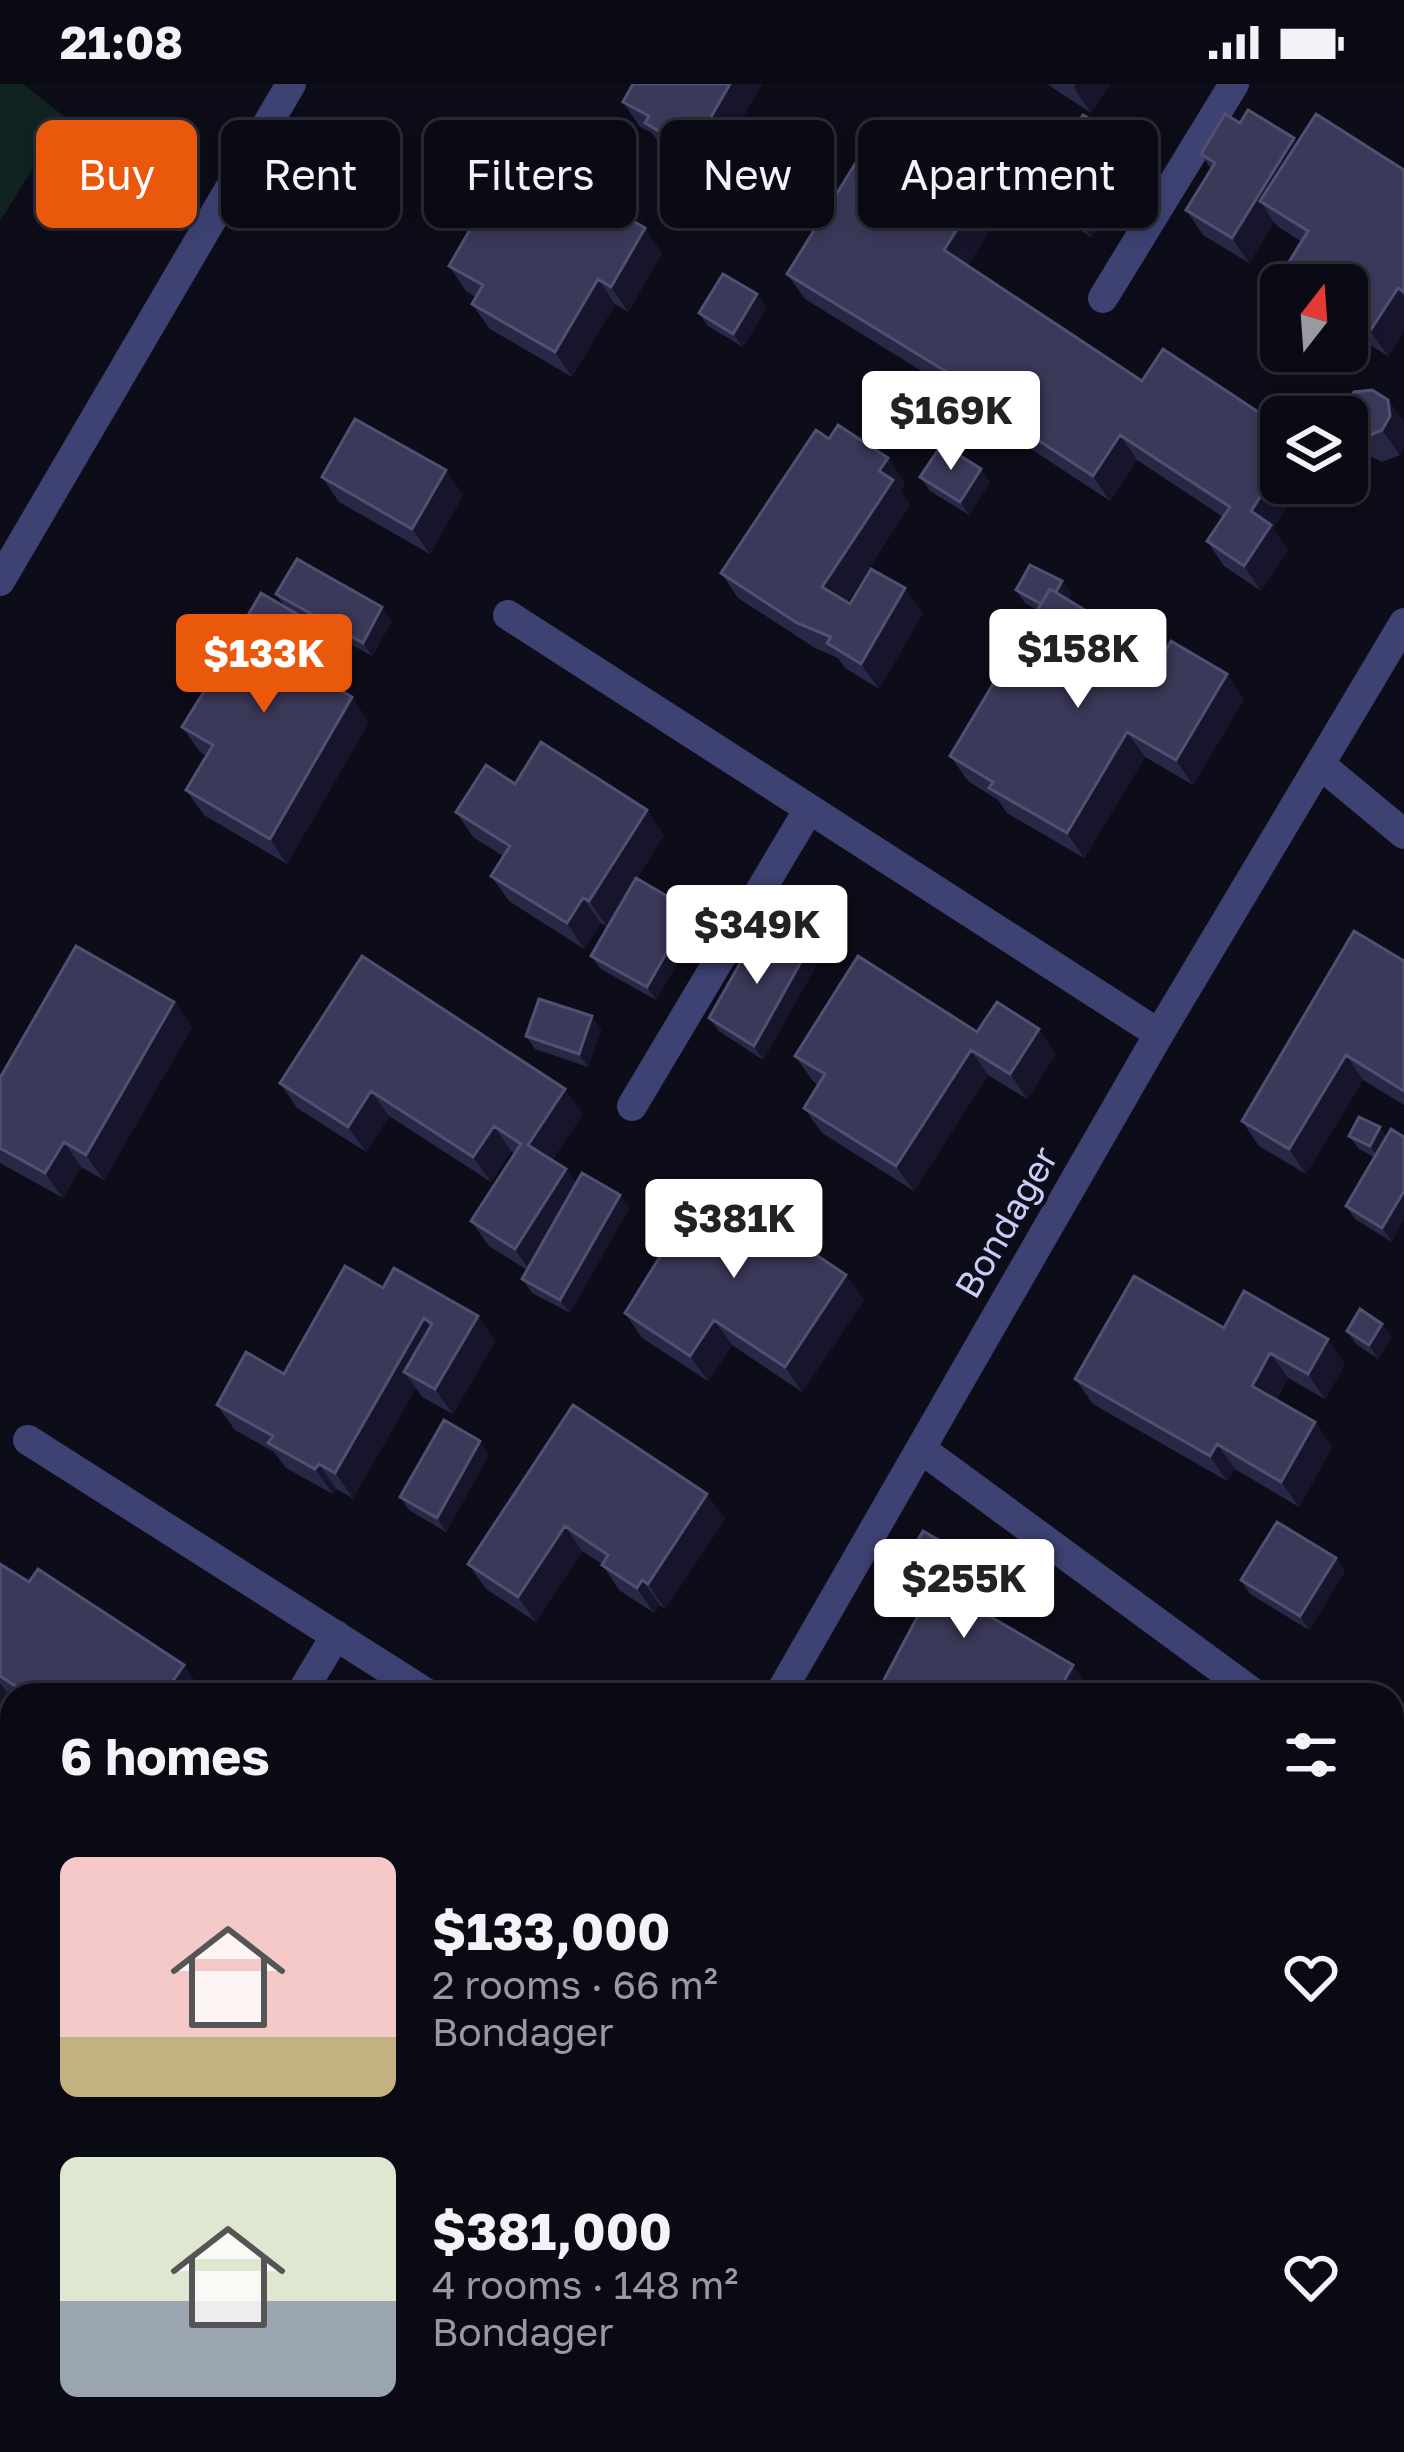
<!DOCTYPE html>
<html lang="en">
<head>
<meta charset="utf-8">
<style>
	:root { --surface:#0a0a14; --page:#181822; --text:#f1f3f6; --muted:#999aa0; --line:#2a2b34; --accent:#ea580c }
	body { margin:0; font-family:"Golos Text",sans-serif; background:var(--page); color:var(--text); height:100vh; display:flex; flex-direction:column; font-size:45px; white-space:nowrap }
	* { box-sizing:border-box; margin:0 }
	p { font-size:39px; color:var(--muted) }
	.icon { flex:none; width:66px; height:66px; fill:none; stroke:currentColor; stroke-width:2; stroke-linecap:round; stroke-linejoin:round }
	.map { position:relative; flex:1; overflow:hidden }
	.panel { position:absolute; left:0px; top:1599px; width:1404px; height:771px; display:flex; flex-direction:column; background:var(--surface); border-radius:36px 36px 0 0; box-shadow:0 6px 18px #0003,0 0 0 3px var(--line) }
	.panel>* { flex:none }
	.banner { position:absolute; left:36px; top:36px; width:1332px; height:108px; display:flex; gap:24px }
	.needle { width:78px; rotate:17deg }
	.controls { position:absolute; left:1260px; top:180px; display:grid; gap:24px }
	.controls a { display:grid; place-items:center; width:108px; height:108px; border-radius:18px; background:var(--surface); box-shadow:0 6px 18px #0003,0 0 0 3px var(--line); font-size:60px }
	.price { position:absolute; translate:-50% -102px; padding:0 27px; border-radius:12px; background:#fff; color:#222; font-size:39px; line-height:78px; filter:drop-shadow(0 3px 6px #0008) }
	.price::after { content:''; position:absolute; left:50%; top:72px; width:36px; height:27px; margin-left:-18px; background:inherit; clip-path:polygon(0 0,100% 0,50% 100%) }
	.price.on { background:var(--accent); color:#fff }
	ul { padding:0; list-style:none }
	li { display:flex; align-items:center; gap:36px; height:300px; padding:0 60px }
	li span { display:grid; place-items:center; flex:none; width:336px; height:240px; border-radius:18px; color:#555 }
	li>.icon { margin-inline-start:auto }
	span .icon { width:144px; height:144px; fill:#fffc; stroke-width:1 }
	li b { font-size:51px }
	h2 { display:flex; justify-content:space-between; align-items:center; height:144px; padding:0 60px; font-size:51px }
	.chip { padding:0 42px; border-radius:18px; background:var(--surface); box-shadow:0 6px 18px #0003,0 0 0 3px var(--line); font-size:42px; line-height:108px }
	.chip.on { background:var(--accent); color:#fff }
	.status { display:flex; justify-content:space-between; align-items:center; height:84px; padding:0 60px; background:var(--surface); direction:ltr }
	.status svg { height:33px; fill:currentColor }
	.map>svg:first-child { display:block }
	.green { fill:#102320 }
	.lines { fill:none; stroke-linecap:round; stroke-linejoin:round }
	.minor { stroke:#3d4273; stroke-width:30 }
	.wall { fill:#292746 }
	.shaded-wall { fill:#17152c }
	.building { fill:#3b3959; stroke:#515072; stroke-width:3 }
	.labels { text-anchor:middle; stroke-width:9; stroke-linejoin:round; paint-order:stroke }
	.street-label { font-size:36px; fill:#cbccf9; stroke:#0d0d1a }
</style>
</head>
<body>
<div class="status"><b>21:08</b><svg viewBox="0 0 49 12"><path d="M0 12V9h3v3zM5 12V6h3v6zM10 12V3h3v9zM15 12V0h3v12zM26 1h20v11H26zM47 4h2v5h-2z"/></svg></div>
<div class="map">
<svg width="1404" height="2368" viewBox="0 0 1404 2368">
	<rect width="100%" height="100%" fill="#0d0d1a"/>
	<path class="green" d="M0 0H23L65 33 0 137Z"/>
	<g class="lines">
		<path class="minor" d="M1103 214 1234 0
			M0 497 291 0
			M508 531 1159 950
			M1322 682 1404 750
			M632 1022 809 725
			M28 1356 429 1611
			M921 1365 1256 1611
			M300 1611 336 1551
			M779 1611 1159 950 1404 539
			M1392 1711 1404 1720
			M1000 2358 1016 2368
			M347 2368 353 2358"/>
	</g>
	<path class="wall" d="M762 0 709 91 662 64 652 49 640 43 623 18Z
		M1047 0H1110L1091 29Z
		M1240 39 1294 54 1297 59 1404 86V247L1388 272 1347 247V201H1288L1281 191 1302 158 1277 142 1274 138 1249 179 1203 151 1186 126 1211 85 1201 70Z
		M1126 65 1122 72 1135 87 1092 154 1043 122 1034 109Z
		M516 101 662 169 628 228 615 220 572 293 490 245 472 220 476 213 466 207 449 182Z
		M976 115 994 140 967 182 1273 445 1288 466 1261 507 1224 482 1207 457 1223 433 1137 376 1110 417 1019 357 1010 344 985 330 980 323 805 215 787 190 940 123Z
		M767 223 743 263 708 242 699 229Z
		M1388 316 1404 338V363L1400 371 1382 378 1362 368 1347 346V333Z
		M829 355 888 374 905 399 900 407 910 421 847 517 850 520 923 529 879 605 845 584 838 574 815 564 738 514 721 489Z
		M322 393 463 411 430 470 339 418Z
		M920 393 990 398 969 431 930 407Z
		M1062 497 1071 510 1069 516 1093 531 1109 557 1155 584 1244 615 1193 701 1145 673 1084 774 1007 729 998 716 968 697 950 672 1037 526 1025 519 1016 506Z
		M276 510 392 537 372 572 302 533 351 576 335 603 369 638 287 780 204 731 186 706 207 672 200 668 182 643 206 604 201 596 240 545 285 523Z
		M515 700 664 751 637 794 701 840 656 916 601 885 591 872 623 815 607 842 601 839 584 865 509 817 491 792 503 772 473 753 456 728Z
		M1404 877V1021L1363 996 1306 1090 1259 1062 1242 1037Z
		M816 882 763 976 719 947 709 934Z
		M174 918 192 943 104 1096 81 1083 63 1114 0 1079V994Z
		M592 932 601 946 588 983 535 965 526 952Z
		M977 948 1056 970 1027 1015 988 991 914 1107 822 1049 804 1024 818 1001 813 997 795 972Z
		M280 999 583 1030 552 1076 576 1099 620 1111 629 1124 570 1229 532 1209 522 1195 527 1186 489 1162 471 1137 515 1070 511 1067 491 1098 389 1032 366 1068 297 1024Z
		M1380 1043 1392 1158 1355 1135 1346 1122 1374 1073 1359 1065 1349 1052Z
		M846 1191 864 1216 802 1308 732 1261 708 1297 642 1254 625 1229Z
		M383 1204 478 1232 495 1257 453 1330 422 1313 416 1304 353 1414 336 1405 333 1410 286 1384 274 1368 235 1346 217 1321 284 1290Z
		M1224 1244 1345 1280 1325 1315 1288 1294 1276 1316 1315 1338 1332 1363 1299 1423 1235 1385 1227 1397 1093 1320 1075 1295Z
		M1347 1247 1392 1253 1378 1275 1356 1260Z
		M573 1321 725 1435 665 1525 660 1521 654 1529 619 1506 602 1480 582 1467 536 1538 486 1505 468 1480Z
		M489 1371 446 1448 409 1426 400 1413Z
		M1336 1474 1345 1487 1309 1546 1250 1510 1241 1496Z
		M0 1480 201 1606 198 1611H12V1613L9 1611 0 1624Z
		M899 1488 994 1508 983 1528 923 1522Z
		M0 1761 12 1769V1905L0 1897Z
		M1392 1893 1404 1900V2021L1392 2015Z
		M1404 2090V2141L1392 2161V2101L1396 2103Z
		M140 2358H209L203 2368H156Z
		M622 2358H764L757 2368H638Z"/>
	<path class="shaded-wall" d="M730 0H762L709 91 692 66Z
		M1076 0H1110L1091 29 1074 4Z
		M1117 52 1126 65 1119 77 1109 64Z
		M1294 54 1311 79 1260 117 1274 138 1249 179 1232 154Z
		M1125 74 1135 87 1092 154 1083 141Z
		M976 115 994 140 961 191 944 166Z
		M645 144 662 169 628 228 611 203Z
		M598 195 615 220 572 293 555 268Z
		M1398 204 1404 213V247L1388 272 1370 247Z
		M757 210 767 223 743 263 733 250Z
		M969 288 987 313 968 305 980 323 963 298Z
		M1388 316 1404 338V363L1400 371 1382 346Z
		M1120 351 1137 376 1110 417 1093 392Z
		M888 374 905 399 900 407 910 421 839 528 822 503 879 387Z
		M1281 381V399H1303L1273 445 1288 466 1261 507 1244 482 1251 427Z
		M981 385 990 398 969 431 960 418Z
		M446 386 463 411 430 470 412 445Z
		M1062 497 1071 510 1058 537 1048 524Z
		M905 504 923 529 879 605 861 580Z
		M382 523 392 537 372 572 363 559Z
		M1093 531 1110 556 1103 568 1085 543Z
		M333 551 351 576 328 614 311 589Z
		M1227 590 1244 615 1193 701 1176 676Z
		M352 613 369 638 287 780 270 755Z
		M1127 648 1145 673 1084 774 1067 749Z
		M647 726 664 751 607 842 589 817Z
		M583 814 601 839 584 865 567 839Z
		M691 826 701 840 656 916 647 903Z
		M806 869 816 882 763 976 754 962Z
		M174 918 192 943 104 1096 86 1071Z
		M592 932 601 946 588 983 579 970Z
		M1039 945 1056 970 1027 1015 1010 990Z
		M971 966 988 991 914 1107 896 1082Z
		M1346 971 1363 996 1306 1090 1289 1065Z
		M565 1005 583 1030 546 1086 528 1061Z
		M371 1007 389 1032 366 1068 348 1043Z
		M494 1042 511 1067 491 1098 473 1073Z
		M1380 1043 1389 1057 1380 1076 1370 1062Z
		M64 1058 81 1083 63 1114 45 1089Z
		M566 1085 584 1110 532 1190 515 1165Z
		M1404 1107V1136L1392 1158 1382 1144Z
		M620 1111 629 1124 570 1229 560 1216Z
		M846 1191 864 1216 802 1308 785 1283Z
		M478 1232 495 1257 453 1330 435 1305Z
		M424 1234 441 1259 404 1288 416 1304 353 1414 335 1389Z
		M714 1236 732 1261 708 1297 690 1272Z
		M1382 1240 1392 1253 1378 1275 1369 1261Z
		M1328 1255 1345 1280 1325 1315 1308 1290Z
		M1270 1269 1288 1294 1269 1327 1252 1302Z
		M1315 1338 1332 1363 1299 1423 1281 1398Z
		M480 1357 489 1371 446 1448 437 1434Z
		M1217 1360 1235 1385 1227 1397 1210 1372Z
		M319 1380 336 1405 333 1410 315 1385Z
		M707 1410 725 1435 665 1525 648 1500Z
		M565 1442 582 1467 536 1538 518 1513Z
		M970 1474 994 1508 974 1543 950 1509Z
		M1336 1474 1345 1487 1309 1546 1300 1532Z
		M642 1496 660 1521 654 1529 637 1504Z
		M184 1581 201 1606 198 1611H163Z
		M1073 1581 1094 1611H1056Z
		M0 1599 9 1611 0 1624Z
		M0 2094 9 2106 0 2120Z
		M1397 2123 1404 2132V2141L1392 2161V2132Z
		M1404 2175V2230L1392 2250V2195Z
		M175 2358H209L203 2368H174L171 2364Z
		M730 2358H764L757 2368H723Z"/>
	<path class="building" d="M633 0H730L692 66 645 39 649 32 623 18Z
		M1248 26 1294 54 1232 154 1186 126 1215 79 1201 70 1225 30 1240 39Z
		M1316 30 1404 86V208L1398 204 1370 247 1347 233V201H1297L1281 191 1308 147 1260 117Z
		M1083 31 1117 52 1109 64 1125 74 1083 141 1034 109Z
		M860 72 940 123 954 101 976 115 944 166 1142 297 1163 265 1281 343V381L1251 427 1271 441 1244 482 1207 457 1230 423 1120 351 1093 392 1001 332 1009 319 1005 316 1001 324 968 305 976 292 969 288 963 298 787 190Z
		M530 77 645 144 611 203 598 195 555 268 472 220 483 201 449 182 501 92 516 101Z
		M723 190 757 210 733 250 699 229Z
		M1372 306 1388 316 1390 332 1382 346 1365 353 1347 344V333H1343V325L1354 308Z
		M355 335 446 386 412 445 322 393Z
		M838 341 888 374 879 387 893 396 822 503 850 520 871 485 905 504 861 580 827 559 831 553 797 539 721 489 816 346 829 355Z
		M942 360 981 385 960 418 920 393Z
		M297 475 382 523 363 559 276 510Z
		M1030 481 1062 497 1056 508 1050 505 1041 520 1016 506Z
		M1050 505 1093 531 1085 543 1155 584 1171 557 1227 590 1176 676 1127 648 1067 749 989 704 993 698 950 672Z
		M261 509 333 551 311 589 352 613 270 755 186 706 213 661 182 643 208 601 201 596 233 542 240 545Z
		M541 658 647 726 589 817 583 814 567 839 491 792 510 762 456 728 486 681 515 700Z
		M636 794 691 826 647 903 591 872Z
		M759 846 806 869 754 962 709 934Z
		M1354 847 1404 877V1007L1346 971 1289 1065 1242 1037Z
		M76 862 174 918 86 1071 64 1058 45 1089 0 1064V994Z
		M362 872 565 1005 528 1061 566 1085 515 1165 471 1137 521 1060 494 1042 473 1073 371 1007 348 1043 280 999Z
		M858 872 977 948 997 918 1039 945 1010 990 971 966 896 1082 804 1024 825 990 795 972Z
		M539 915 592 932 579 970 526 952Z
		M1359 1033 1380 1043 1370 1062 1349 1052Z
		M1391 1045 1404 1053V1107L1382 1144 1346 1122Z
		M582 1089 620 1111 560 1216 522 1195Z
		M707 1097 846 1191 785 1283 714 1236 690 1272 625 1229Z
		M345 1182 383 1204 394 1184 478 1232 435 1305 404 1288 432 1240 424 1234 335 1389 319 1380 315 1385 268 1359 273 1352 217 1321 246 1268 284 1290Z
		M1134 1192 1224 1244 1244 1207 1328 1255 1308 1290 1270 1269 1252 1302 1315 1338 1281 1398 1217 1360 1210 1372 1075 1295Z
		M1360 1225 1382 1240 1369 1261 1347 1247Z
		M573 1321 707 1410 648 1500 642 1496 637 1504 602 1481 608 1471 565 1442 518 1513 468 1480Z
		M444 1336 480 1357 437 1434 400 1413Z
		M1277 1438 1336 1474 1300 1532 1241 1496Z
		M923 1447 970 1474 950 1509 1073 1581 1056 1611H876L931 1507 899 1488Z
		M0 1480 29 1498 38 1485 184 1581 163 1611H29L0 1592Z
		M0 1761 12 1769V1892L0 1884Z
		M1392 1893 1404 1900V2006L1392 2000Z
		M12 1966V1982L5 1978Z
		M1404 2090V2121L1392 2114V2110Z
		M1392 2115 1397 2123 1392 2132Z
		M1392 2167 1404 2173 1392 2195Z
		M643 2358H730L723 2368H658Z"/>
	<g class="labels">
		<g class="street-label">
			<text transform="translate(1006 1138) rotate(-60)" y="13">Bondager</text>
		</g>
	</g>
</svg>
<div class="controls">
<a><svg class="needle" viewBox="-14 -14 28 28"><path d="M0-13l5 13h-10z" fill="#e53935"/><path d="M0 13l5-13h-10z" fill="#999aa0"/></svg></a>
<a><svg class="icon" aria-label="layers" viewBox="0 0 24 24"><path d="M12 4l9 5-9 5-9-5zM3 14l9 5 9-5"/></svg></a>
</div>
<b class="price" style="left:951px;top:389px">$169K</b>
<b class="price" style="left:1078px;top:627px">$158K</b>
<b class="price on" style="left:264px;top:632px">$133K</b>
<b class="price" style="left:757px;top:903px">$349K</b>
<b class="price" style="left:734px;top:1197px">$381K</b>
<b class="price" style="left:964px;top:1557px">$255K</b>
<div class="banner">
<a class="chip on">Buy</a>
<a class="chip">Rent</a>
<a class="chip">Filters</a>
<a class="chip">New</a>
<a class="chip">Apartment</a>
</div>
<section class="panel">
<h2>6 homes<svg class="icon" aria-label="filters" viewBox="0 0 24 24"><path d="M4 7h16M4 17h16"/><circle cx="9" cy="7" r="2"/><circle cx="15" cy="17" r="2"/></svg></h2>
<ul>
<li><span style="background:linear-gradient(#f6c9c9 75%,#c2b280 0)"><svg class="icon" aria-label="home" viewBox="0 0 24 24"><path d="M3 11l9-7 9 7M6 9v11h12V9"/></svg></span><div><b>$133,000</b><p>2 rooms · 66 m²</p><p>Bondager</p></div><svg class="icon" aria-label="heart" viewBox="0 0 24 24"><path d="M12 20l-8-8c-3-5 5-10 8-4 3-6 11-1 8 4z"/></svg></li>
<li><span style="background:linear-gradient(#dfe7d0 60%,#9aa5b1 0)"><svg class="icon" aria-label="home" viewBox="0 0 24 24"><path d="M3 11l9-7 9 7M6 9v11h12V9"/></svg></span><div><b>$381,000</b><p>4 rooms · 148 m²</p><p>Bondager</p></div><svg class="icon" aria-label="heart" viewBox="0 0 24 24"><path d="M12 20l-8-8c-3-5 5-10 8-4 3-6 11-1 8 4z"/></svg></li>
</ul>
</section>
</div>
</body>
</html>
